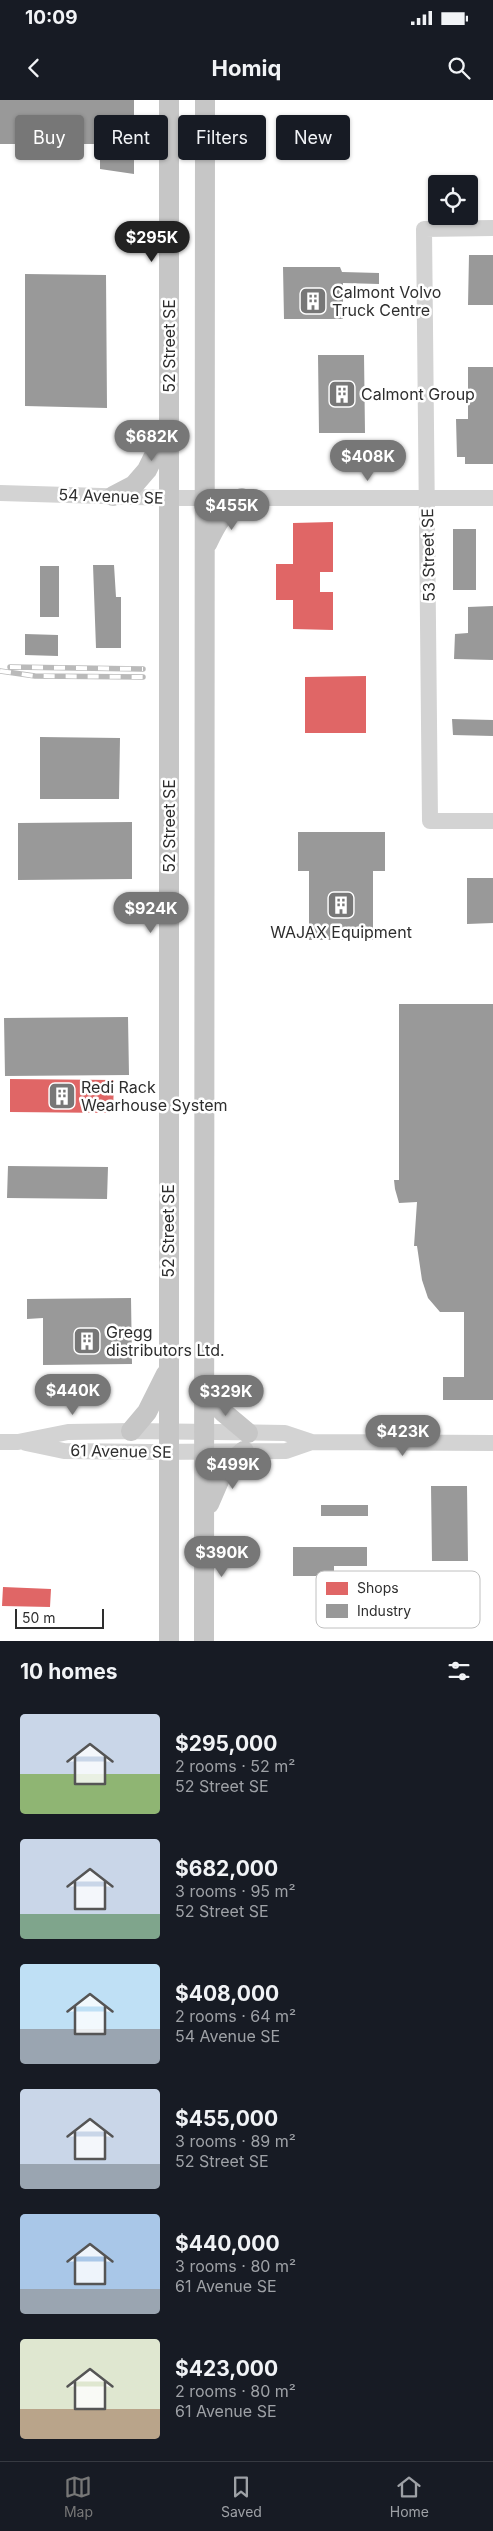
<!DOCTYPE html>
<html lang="en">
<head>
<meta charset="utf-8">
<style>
	:root { --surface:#171b24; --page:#20242c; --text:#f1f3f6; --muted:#9ea1a6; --line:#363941; --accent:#777 }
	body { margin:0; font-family:Inter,sans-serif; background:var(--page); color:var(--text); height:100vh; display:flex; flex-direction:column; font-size:19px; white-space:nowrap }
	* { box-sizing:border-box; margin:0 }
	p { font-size:16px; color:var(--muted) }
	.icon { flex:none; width:28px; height:28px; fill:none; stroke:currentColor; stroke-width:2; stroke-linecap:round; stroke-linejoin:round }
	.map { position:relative; height:1541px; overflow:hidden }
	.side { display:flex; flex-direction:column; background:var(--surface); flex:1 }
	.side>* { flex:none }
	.top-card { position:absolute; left:15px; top:15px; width:464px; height:45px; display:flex; gap:10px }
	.controls { position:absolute; left:428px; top:75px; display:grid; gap:10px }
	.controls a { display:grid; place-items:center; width:50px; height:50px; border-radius:5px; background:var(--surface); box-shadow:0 1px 4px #0004; font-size:25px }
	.scale { position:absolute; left:15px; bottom:12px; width:89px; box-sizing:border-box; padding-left:5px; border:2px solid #2e2e2e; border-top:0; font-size:14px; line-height:18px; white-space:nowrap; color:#2e2e2e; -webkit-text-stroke:4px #fff; paint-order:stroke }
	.price { position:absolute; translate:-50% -42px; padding:0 11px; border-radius:18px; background:var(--accent); color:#fff; font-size:16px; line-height:32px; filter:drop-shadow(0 1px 2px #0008) }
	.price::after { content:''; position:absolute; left:50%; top:30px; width:15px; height:11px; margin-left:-8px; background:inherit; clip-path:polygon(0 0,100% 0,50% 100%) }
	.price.current { background:#222; color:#fff }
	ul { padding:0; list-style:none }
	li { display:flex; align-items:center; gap:15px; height:125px; padding:0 20px }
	li span { display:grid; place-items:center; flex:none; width:140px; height:100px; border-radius:5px; color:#555 }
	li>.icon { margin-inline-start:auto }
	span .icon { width:60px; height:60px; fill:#fffc; stroke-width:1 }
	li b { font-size:21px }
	h2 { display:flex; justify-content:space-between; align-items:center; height:60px; padding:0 20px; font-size:21px }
	.tag { padding:0 18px; border-radius:5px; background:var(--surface); box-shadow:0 1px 4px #0004; font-size:18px; line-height:45px }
	.tag.current { background:var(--accent); color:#fff }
	.status { display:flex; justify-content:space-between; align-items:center; height:35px; padding:0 25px; background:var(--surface); direction:ltr }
	.status svg { height:14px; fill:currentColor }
	header { display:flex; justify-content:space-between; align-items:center; height:65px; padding:0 20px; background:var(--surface); font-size:22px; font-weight:700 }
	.dock { display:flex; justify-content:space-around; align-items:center; height:70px; border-top:1px solid var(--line); background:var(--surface); font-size:14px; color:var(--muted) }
	.dock a { display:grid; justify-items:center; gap:2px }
	.dock .current { color:var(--accent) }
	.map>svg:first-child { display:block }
	.shops { fill:#e06666 }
	.industry { fill:#999 }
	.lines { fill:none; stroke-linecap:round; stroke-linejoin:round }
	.minor { stroke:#d3d3d3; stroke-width:16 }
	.major { stroke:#c6c6c6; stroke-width:20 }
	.rail-casing { stroke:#bababa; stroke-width:5.5 }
	.rail { stroke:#fff; stroke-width:4; stroke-dasharray:11; stroke-linecap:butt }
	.labels { text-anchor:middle; stroke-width:5; stroke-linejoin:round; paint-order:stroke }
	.poi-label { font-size:16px; fill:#2e2e2e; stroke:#fff; text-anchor:start }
	.street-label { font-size:16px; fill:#2e2e2e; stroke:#fff }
	.key { fill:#fff; stroke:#c0c0c0; stroke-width:1 }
	.key-label { font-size:14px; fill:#2e2e2e }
</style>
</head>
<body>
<div class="status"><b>10:09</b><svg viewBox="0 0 49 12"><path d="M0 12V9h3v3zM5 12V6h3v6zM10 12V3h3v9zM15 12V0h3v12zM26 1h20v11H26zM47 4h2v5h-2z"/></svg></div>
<header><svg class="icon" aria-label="back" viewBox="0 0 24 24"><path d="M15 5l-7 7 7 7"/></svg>Homiq<svg class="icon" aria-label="search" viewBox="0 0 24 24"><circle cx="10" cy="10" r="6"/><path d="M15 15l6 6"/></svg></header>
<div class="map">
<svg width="493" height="1541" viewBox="0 0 493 1541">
	<rect width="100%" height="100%" fill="#fff"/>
	<path class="shops" d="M333 422V472H320V492H333V530L293 529V500H276V464H293V423Z
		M366 576V633H305V577Z
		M10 979 114 980 113 1013 10 1012Z
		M3 1487 51 1489 50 1507 2 1506Z"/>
	<path class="industry" d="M0 0H134V74L100 69V44H0Z
		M469 155H493V205H468Z
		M283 167H340L342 172 379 173V184L343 183V219H284Z
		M25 174 106 175 107 308 25 306Z
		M318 255H364L365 333H319Z
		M468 267H493V364H465V357H457L456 319H468Z
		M453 429H476V490H453Z
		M93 465H114L116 497H121V548H96Z
		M40 466H59V517H40Z
		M493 506V560L454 559 455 534 468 533V507Z
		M25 534 58 535V556L25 555Z
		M452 619 493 620V636L453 635Z
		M40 637 120 638 119 699H40Z
		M132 722V779L18 780V723Z
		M298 732H385V771H373V840H309V771H298Z
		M467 778H493V823L467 824Z
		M399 904H493V1300H443V1277H464V1212H440L428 1198 422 1180 417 1146H414L417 1102 399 1103 395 1089 394 1080H399Z
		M128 917 129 975 5 976 4 918Z
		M8 1066 108 1067 107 1099 7 1098Z
		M131 1198 132 1264 43 1265V1218L27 1219V1199Z
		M431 1386H467L468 1461H432Z
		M321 1405H368V1416H321Z
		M293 1447H367V1466H334V1476H293Z"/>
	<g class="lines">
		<path class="minor" d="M493 128 424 129 430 721H493
			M0 393 169 398H493
			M0 1342H18L68 1332 131 1331 285 1333 312 1342 493 1343
			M26 1343 64 1351 150 1352 286 1351 312 1342"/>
		<path class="major" d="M113 396 134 385 147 370 167 329
			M207 444C217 423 224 411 242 398
			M204 1293 223 1312 248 1333
			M131 1331 147 1312 166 1274
			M209 1404 225 1367 244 1351
			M169 1541V0
			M204 1541 205 0"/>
		<g class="rail-casing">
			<path id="rail" d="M10 567 143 569
				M0 571 35 576 143 577"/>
		</g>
		<use href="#rail" class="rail"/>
	</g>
	<defs>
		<g id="building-square" transform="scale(1.4375)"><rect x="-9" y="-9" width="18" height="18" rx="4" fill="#777" stroke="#fff"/><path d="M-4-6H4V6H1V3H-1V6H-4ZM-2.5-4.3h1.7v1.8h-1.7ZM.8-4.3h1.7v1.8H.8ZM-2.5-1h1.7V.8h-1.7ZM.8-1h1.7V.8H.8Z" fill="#fff"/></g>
	</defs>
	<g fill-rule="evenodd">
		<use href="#building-square" x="313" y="201"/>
		<use href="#building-square" x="342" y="294"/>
		<use href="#building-square" x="341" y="805"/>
		<use href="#building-square" x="62" y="996"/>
		<use href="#building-square" x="87" y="1241"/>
	</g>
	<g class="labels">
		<g class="poi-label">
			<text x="332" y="198">Calmont Volvo<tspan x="332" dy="18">Truck Centre</tspan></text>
			<text x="361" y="300">Calmont Group</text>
			<text x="341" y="838" text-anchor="middle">WAJAX Equipment</text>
			<text x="81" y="993">Redi Rack<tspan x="81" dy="18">Wearhouse System</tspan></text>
			<text x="106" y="1238">Gregg<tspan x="106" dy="18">distributors Ltd.</tspan></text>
		</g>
		<g class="street-label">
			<text transform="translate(169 246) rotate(-90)" y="6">52 Street SE</text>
			<text transform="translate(111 396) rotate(2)" y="6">54 Avenue SE</text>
			<text transform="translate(428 455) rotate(-91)" y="6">53 Street SE</text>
			<text transform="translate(169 726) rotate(-90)" y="6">52 Street SE</text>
			<text transform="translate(168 1131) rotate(-90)" y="6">52 Street SE</text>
			<text transform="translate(121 1351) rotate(1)" y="6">61 Avenue SE</text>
		</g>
	</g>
	<rect x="316" y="1471" width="164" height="57" rx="8" class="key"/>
	<rect x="326" y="1482" width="22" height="13" fill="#e06666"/>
	<rect x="326" y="1504" width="22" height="14" fill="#999"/>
	<g class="key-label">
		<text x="357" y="1493">Shops</text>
		<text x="357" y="1516">Industry</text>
	</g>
</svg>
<div class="controls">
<a><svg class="icon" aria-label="locate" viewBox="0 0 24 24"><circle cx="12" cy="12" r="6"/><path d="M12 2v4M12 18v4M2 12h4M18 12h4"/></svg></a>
</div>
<div class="scale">50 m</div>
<b class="price current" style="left:152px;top:163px">$295K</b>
<b class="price" style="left:152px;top:362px">$682K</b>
<b class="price" style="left:368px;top:382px">$408K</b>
<b class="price" style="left:232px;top:431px">$455K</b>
<b class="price" style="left:151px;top:834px">$924K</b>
<b class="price" style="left:73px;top:1316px">$440K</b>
<b class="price" style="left:226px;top:1317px">$329K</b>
<b class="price" style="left:403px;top:1357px">$423K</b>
<b class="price" style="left:233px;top:1390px">$499K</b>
<b class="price" style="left:222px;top:1478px">$390K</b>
<div class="top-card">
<a class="tag current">Buy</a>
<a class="tag">Rent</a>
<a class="tag">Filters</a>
<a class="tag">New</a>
</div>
</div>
<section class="side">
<h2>10 homes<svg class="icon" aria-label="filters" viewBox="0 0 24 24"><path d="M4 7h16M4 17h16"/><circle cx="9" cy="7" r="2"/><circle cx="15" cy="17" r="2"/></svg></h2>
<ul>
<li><span style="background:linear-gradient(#c9d6e8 60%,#8fb573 0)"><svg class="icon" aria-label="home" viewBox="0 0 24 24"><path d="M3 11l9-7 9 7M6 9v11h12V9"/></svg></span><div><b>$295,000</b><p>2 rooms · 52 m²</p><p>52 Street SE</p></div></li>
<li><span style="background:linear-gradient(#c9d6e8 75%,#7fa58c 0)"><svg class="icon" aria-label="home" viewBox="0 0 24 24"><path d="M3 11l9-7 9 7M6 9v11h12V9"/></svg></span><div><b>$682,000</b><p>3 rooms · 95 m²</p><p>52 Street SE</p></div></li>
<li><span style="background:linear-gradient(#bfe0f5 65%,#9aa5b1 0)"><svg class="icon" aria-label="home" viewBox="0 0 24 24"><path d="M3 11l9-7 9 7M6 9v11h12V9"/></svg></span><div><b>$408,000</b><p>2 rooms · 64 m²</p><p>54 Avenue SE</p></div></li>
<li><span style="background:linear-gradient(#c9d6e8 75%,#9aa5b1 0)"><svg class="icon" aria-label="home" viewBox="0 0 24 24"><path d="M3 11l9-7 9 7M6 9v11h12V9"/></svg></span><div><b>$455,000</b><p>3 rooms · 89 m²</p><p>52 Street SE</p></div></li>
<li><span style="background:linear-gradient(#a9c7e8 75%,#9aa5b1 0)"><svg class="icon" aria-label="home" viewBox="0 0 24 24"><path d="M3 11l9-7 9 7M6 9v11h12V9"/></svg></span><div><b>$440,000</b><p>3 rooms · 80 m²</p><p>61 Avenue SE</p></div></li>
<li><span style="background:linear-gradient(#dfe7d0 70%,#b9a48a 0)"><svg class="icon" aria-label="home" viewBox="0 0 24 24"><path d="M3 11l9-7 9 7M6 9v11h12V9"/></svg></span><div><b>$423,000</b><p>2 rooms · 80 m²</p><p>61 Avenue SE</p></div></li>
</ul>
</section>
<nav class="dock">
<a class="current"><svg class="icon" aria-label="map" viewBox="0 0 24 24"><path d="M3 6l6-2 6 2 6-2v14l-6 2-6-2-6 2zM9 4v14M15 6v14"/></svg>Map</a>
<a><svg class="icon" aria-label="saved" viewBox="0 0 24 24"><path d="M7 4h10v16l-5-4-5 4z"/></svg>Saved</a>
<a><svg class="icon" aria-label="home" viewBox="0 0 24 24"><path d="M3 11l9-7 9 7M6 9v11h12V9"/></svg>Home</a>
</nav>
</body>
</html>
